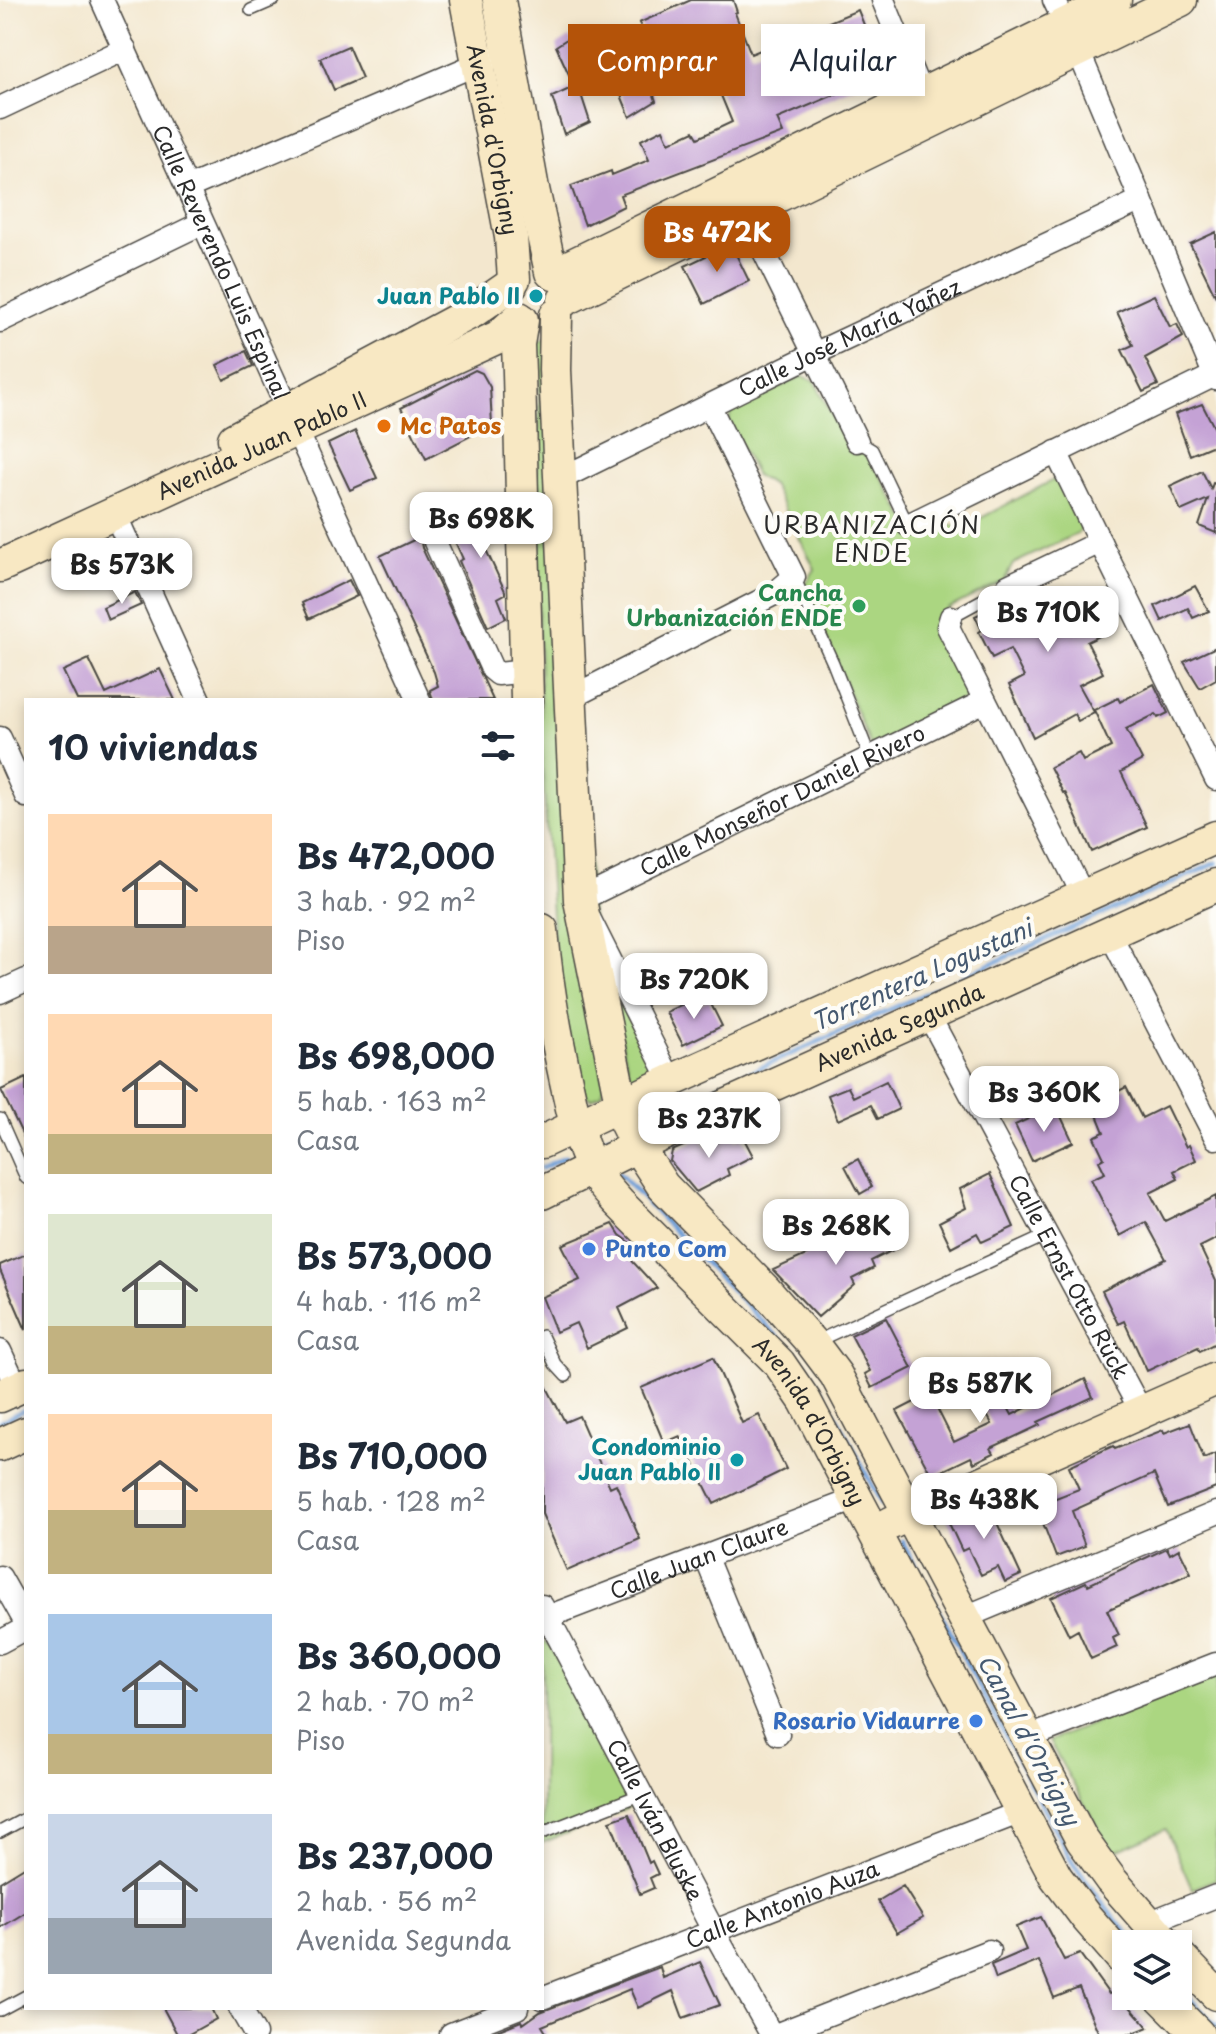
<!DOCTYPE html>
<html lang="es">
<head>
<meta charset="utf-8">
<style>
	:root { --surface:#fff; --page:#f6f6f7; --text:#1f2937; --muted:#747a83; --accent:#b45309 }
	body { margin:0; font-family:"Playpen Sans",sans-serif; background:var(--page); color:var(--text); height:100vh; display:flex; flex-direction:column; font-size:30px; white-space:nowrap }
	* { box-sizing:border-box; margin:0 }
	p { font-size:26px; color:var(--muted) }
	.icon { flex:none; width:44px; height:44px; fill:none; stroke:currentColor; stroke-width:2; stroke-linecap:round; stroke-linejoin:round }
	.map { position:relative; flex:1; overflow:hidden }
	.drawer { position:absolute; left:24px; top:698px; width:520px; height:1312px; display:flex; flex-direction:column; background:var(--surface); border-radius:0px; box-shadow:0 4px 12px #0003 }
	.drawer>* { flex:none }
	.guide { position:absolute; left:568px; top:24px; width:528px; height:72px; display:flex; gap:16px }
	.buttons { position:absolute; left:1112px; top:1930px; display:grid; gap:16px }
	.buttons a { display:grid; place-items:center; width:80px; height:80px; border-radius:0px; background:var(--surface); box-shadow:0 4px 12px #0003; font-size:40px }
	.price { position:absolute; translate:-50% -68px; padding:0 18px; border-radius:16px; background:#fff; color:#222; font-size:26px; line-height:52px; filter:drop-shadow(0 2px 4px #0008) }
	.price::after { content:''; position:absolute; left:50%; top:48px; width:24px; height:18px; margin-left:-12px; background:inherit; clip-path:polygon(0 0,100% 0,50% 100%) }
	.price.selected { background:var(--accent); color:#fff }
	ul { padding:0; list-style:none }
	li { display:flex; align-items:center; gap:24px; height:200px; padding:0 24px }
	li span { display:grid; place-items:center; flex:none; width:224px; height:160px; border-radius:0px; color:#555 }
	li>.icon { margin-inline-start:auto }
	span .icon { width:96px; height:96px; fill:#fffc; stroke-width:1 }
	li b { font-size:34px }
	h2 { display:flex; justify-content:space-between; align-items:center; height:96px; padding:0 24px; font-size:34px }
	.chip { padding:0 28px; border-radius:0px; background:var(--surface); box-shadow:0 4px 12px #0003; font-size:28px; line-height:72px }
	.chip.selected { background:var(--accent); color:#fff }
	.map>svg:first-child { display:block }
	.green { fill:#abd681; stroke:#6b8056; stroke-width:2 }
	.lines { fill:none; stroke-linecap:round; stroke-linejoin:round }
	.stream { stroke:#6d9fd8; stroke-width:5 }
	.building { fill:#c4a2d5 }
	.lane-casing { stroke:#494743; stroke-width:14 }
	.street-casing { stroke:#494743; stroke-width:25 }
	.secondary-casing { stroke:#494743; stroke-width:35 }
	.lane { stroke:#fff; stroke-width:11 }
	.street { stroke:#fff; stroke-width:22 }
	.secondary { stroke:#f8e8c3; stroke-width:32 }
	.culture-dot { fill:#0f9aa8; stroke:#fdfcf7; stroke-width:3 }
	.food-dot { fill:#e8710a; stroke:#fdfcf7; stroke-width:3 }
	.leisure-dot { fill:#2e9e5b; stroke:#fdfcf7; stroke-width:3 }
	.shop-dot { fill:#3f7fe0; stroke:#fdfcf7; stroke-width:3 }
	.labels { text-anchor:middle; stroke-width:8; stroke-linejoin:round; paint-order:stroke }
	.street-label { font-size:22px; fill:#2b2b2b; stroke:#fdfcf7 }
	.culture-label { font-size:22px; font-weight:bold; fill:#0d838f; stroke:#fdfcf7; text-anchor:end }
	.food-label { font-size:22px; font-weight:bold; fill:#c56008; stroke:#fdfcf7; text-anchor:start }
	.leisure-label { font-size:22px; font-weight:bold; fill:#27864d; stroke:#fdfcf7; text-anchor:end }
	.shop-label { font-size:22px; font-weight:bold; fill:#366cbe; stroke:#fdfcf7; text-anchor:start }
	.neighbourhood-label { font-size:24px; letter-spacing:2px; fill:#2b2b2b; stroke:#fdfcf7 }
	.water-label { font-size:24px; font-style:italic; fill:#455970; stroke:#fdfcf7 }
</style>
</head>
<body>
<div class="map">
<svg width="1216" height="2034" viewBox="0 0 1216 2034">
	<rect width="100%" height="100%" fill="#fdfcf7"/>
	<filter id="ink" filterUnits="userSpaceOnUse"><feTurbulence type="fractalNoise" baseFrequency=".0125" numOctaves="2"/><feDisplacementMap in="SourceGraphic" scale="16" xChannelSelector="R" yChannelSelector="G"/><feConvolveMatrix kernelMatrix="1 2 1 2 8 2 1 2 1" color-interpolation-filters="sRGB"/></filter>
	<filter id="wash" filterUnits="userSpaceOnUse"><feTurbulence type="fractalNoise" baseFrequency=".006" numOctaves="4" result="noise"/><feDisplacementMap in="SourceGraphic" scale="32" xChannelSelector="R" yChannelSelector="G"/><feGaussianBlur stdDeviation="1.8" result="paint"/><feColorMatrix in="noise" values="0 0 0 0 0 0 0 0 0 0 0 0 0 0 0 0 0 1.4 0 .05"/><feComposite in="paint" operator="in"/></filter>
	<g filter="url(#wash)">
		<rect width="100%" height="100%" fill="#f3e7ce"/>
		<path class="green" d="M551 337 604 1085 602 1094 592 1099 585 1095 557 993 542 761 536 520 540 381 530 346Z
			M802 376 814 380 852 454 867 452 915 534 939 523 964 527 1057 478 1083 526 1078 533 1013 564 1004 581 947 609 968 688 966 698 871 747 805 585 815 569 772 484 756 476 729 421 731 411Z
			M609 986 617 991 658 1073 638 1082 630 1077Z
			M542 1639 551 1647 636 1805 542 1843Z
			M1216 1675V1879L1192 1889 1166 1829 1112 1853 1049 1741Z"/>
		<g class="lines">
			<path class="stream" d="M642 1121 1216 863
				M594 1144 610 1136
				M542 1168 565 1157
				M619 1174 802 1362 823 1392 882 1504
				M0 1422 26 1409
				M902 1541 1073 1863 1112 1916 1138 1944
				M1178 1986 1216 2026"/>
		</g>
		<g id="blocks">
			<path class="building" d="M691 0H733L737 12 735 13 751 54 858 10 884 74 777 119 783 133 620 195 624 206 585 225 571 186 611 171 612 175 649 160 641 140 663 129 669 143 694 131 698 138 732 122 694 30 653 49 639 23Z
				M570 37 587 73 571 79 556 46Z
				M348 46 362 78 334 90 320 58Z
				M647 74 656 101 630 117 618 88Z
				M578 85 590 122 564 134 552 97Z
				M1216 232V297L1190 244Z
				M731 244 749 281 704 304 685 266Z
				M1154 295 1170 327 1177 324 1183 337 1145 358 1158 385 1143 392 1122 350 1133 345 1117 312Z
				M246 351 253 366 224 380 217 365Z
				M475 370 482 373 490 387 492 425 426 459 401 408Z
				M1202 404 1216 431V444L1190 455 1175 414Z
				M355 431 377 478 350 490 328 444Z
				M1202 471 1211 489 1213 483 1216 484V533L1199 526 1208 499 1181 511 1170 486Z
				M502 501 504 519 492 525 496 535 482 541 505 591V594L498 598 506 618 488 627 459 561 463 559 448 526Z
				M420 537 422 548 493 700H433L430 690 438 686 434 672 380 556Z
				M349 580 357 596 309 619 302 603Z
				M1195 586 1209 611 1193 618 1188 608 1162 621 1155 606Z
				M1037 588 1040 594 1045 591 1057 616 1101 593 1118 627 1087 642 1103 673 1079 685 1094 712 1078 721 1074 714 1033 737 1009 685 1024 677 1010 649 992 658 979 632 982 630 975 616Z
				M135 592 141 605 108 620 103 607Z
				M1216 647V679L1200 688 1184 662Z
				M89 659 106 694 160 669 175 700H77L63 671Z
				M1154 684 1168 713 1158 718 1156 714 1126 729 1142 760 1121 772 1147 827 1092 852 1065 792 1063 793 1050 767 1079 753 1083 761 1111 747 1094 710 1118 698 1120 702Z
				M709 1000 722 1026 683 1045 666 1012 689 1001 693 1009Z
				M26 1078V1142L1 1090Z
				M886 1081 899 1109 878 1119 871 1105 838 1120 828 1095 848 1087 853 1097Z
				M1126 1087 1142 1118 1166 1106 1186 1147 1189 1145 1196 1160 1174 1171 1178 1179 1150 1193 1165 1221 1216 1196V1239L1200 1247 1216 1281V1343L1200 1351 1198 1347 1147 1371 1124 1321 1118 1324 1102 1291 1166 1259 1146 1222 1120 1236 1091 1179 1105 1173 1099 1161 1104 1158 1094 1137 1104 1132 1093 1105Z
				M1056 1106 1073 1142 1032 1161 1015 1125Z
				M734 1134 737 1140 743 1137 753 1156 727 1169 729 1175 696 1192 670 1161 672 1151 702 1138 706 1147Z
				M858 1159 872 1187 860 1194 845 1166Z
				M990 1174 1014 1227 982 1242 977 1233 951 1247 939 1222 966 1208 960 1189Z
				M883 1220 897 1248 871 1261 874 1268 852 1279 855 1285 818 1317 773 1270Z
				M613 1224 620 1235 634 1245 622 1250 657 1288 619 1308 628 1328 587 1348 576 1323 556 1332 542 1297 580 1280 562 1245Z
				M26 1254V1330L0 1270V1265Z
				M886 1318 912 1368 872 1388 865 1374 870 1371 851 1335Z
				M713 1357 742 1423 759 1415 786 1469 714 1504 680 1436 664 1443 641 1388Z
				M542 1378 565 1422 579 1416 610 1487 616 1484 640 1539 567 1571 542 1514Z
				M1085 1379 1093 1397 1038 1422 1040 1425 991 1448 994 1453 974 1463 971 1457 932 1476 897 1411 930 1394 954 1442 992 1424 976 1394 995 1383 1012 1415Z
				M1190 1423 1204 1459 1216 1454V1488L1168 1507 1154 1474 1072 1511 1085 1546 1056 1557 1043 1523 1050 1520 1043 1503 1079 1489 1069 1466 1113 1446 1115 1449 1163 1430 1164 1433Z
				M987 1501 1021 1575 1005 1582 998 1567 981 1575 968 1548 962 1551 947 1519Z
				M1167 1548 1170 1554 1179 1549 1191 1573 1107 1610 1119 1635 1113 1638 1117 1647 1091 1659 1078 1630 1069 1635 1051 1598 1086 1582 1088 1585Z
				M629 1814 649 1863 652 1861 658 1874 650 1878 654 1888 640 1894 610 1821Z
				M26 1866V1912L0 1928V1882Z
				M903 1886 923 1918 897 1933 878 1901Z
				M1041 1917 1064 1960 1080 1954 1109 1994 1116 1991 1148 2027 1131 2034H1099L1079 1988 1054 1998 1039 1961 996 1979 991 1965 1026 1950 1016 1927Z
				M700 1962 720 2005 683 2018 673 1991 638 2008 630 1989 542 2026 547 2034H489L521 2021 523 2024 540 2012 660 1967 663 1978Z
				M163 2008H211L216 2019 189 2034H177Z"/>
		</g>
	</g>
	<g filter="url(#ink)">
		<use href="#blocks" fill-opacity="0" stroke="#494743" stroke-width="2"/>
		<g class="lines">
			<g class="lane-casing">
				<path id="lane" d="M251 10 274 0
					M857 441 872 450 908 525
					M794 577 833 663 870 757
					M951 617 1008 586
					M0 1119 26 1178
					M542 1336 555 1364 566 1376
					M815 1342 1047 1235
					M0 1832 26 1818
					M542 1833 642 1794
					M0 2010 26 1996"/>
			</g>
			<g class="street-casing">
				<g id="street">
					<path id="s1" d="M102 0 419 700"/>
					<path d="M883 0 922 96"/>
					<path d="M1054 0 1078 50 1216 379"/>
					<path d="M0 108 125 49"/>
					<path d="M187 188 491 58"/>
					<path d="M745 213 857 441"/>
					<path d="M0 321 202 223"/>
					<path d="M1056 452 1216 779"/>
					<path id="s2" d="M560 479 814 354 1141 200"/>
					<path d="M115 514 199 700"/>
					<path d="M908 525 1215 375"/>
					<path d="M435 542 492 669 498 674 527 671"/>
					<path d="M1008 586 1100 542"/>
					<path d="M951 617 948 627 1083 895"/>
					<path d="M570 698 774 594 794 577 710 407"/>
					<path d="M0 738 26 796"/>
					<path d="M1110 934 1216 1138"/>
					<path d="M0 992 26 980"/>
					<path id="s3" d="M929 1016 1141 1411"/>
					<path id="s4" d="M671 1081 580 900 985 701"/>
					<path d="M0 1351 17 1388"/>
					<path d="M706 1558 778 1734"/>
					<path d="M0 1577 26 1623"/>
					<path id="s5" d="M542 1606 713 1930 771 2034"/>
					<path d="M963 1618 1216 1513"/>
					<path id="s6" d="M542 1619 856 1499"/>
					<path d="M0 1642 26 1628"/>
					<path d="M1027 1738 1216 1664"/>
					<path d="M1148 1923 1216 1896"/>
					<path id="s7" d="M542 1998 1021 1812"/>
					<path d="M240 2008 255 2034"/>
					<path d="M451 2034 517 2008"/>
					<path d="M778 2034 989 1951"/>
				</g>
			</g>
			<g class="secondary-casing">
				<g id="secondary">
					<path id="s8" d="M466 0 511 237 514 279"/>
					<path d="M499 0 533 189 551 272"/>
					<path d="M554 274 1115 0"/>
					<path d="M564 300 1181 0"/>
					<path d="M556 315 555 370 580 900 625 1122 637 1146 663 1186 766 1291 812 1343 836 1375 1082 1840 1111 1880 1167 1944"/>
					<path d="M522 320 518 344 519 373 527 700"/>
					<path d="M234 439 472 312 511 285"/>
					<path id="s9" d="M0 566 498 337 519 318"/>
					<path id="s10" d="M542 930C546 982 555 1031 566 1081 573 1112 578 1142 593 1169 599 1182 609 1192 619 1203L779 1363 805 1401 1056 1877 1086 1917 1126 1963"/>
					<path d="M542 1142 671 1081 1216 837"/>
					<path id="s11" d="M542 1193 637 1146 1216 885"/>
					<path d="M0 1396 26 1384"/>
					<path d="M0 1445 26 1433"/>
					<path d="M891 1523 1216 1379"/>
					<path d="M1178 1955 1216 1994"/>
					<path d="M1160 1996 1198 2034"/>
				</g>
			</g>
			<use href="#lane" class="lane"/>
			<use href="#street" class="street"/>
			<use href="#secondary" class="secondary"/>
		</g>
	</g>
	<g class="culture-dot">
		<circle cx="536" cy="296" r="8"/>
		<circle cx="737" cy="1460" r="8"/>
	</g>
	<circle class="food-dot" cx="384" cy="426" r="8"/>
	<circle class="leisure-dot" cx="859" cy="606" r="8"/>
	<g class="shop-dot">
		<circle cx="589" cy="1249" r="8"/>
		<circle cx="976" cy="1721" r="8"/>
	</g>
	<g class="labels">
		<g class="street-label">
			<text dy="8" stroke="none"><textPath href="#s8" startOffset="142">Avenida d'Orbigny</textPath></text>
			<text dy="8" stroke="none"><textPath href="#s1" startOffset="288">Calle Reverendo Luis Espinal</textPath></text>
			<text dy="8" stroke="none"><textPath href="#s2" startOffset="322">Calle José María Yañez</textPath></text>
			<text dy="8" stroke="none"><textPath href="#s9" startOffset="288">Avenida Juan Pablo II</textPath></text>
			<text dy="8" stroke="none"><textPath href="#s4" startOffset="428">Calle Monseñor Daniel Rivero</textPath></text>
			<text dy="8" stroke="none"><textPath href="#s11" startOffset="394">Avenida Segunda</textPath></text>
			<text dy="8" stroke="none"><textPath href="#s3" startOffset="296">Calle Ernst Otto Rück</textPath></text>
			<text dy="8" stroke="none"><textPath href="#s10" startOffset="580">Avenida d'Orbigny</textPath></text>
			<text dy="8" stroke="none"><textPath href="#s6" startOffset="168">Calle Juan Claure</textPath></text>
			<text dy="8" stroke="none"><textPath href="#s5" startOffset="242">Calle Iván Bluske</textPath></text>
			<text dy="8" stroke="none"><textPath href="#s7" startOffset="258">Calle Antonio Auza</textPath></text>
		</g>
		<g class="culture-label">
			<text x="520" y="304">Juan Pablo II</text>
			<text x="721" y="1455">Condominio<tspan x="721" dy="25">Juan Pablo II</tspan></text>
		</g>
		<g class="food-label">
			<text x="400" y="434">Mc Patos</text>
		</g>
		<g class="leisure-label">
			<text x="843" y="601">Cancha<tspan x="843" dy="25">Urbanización ENDE</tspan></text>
		</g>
		<g class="shop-label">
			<text x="605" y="1257">Punto Com</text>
			<text x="960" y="1729" text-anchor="end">Rosario Vidaurre</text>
		</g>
		<g class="neighbourhood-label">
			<text x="872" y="534">URBANIZACIÓN<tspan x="872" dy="28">ENDE</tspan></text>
		</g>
		<g class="water-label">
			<text transform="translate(922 976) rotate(-24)" y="8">Torrentera Logustani</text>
			<text transform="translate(1028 1740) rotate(62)" y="8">Canal d'Orbigny</text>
		</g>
	</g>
</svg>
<div class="buttons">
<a><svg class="icon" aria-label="layers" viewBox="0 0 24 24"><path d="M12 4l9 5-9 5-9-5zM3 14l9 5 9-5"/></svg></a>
</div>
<b class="price selected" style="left:717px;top:274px">Bs 472K</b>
<b class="price" style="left:481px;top:560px">Bs 698K</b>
<b class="price" style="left:122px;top:606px">Bs 573K</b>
<b class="price" style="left:1048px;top:654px">Bs 710K</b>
<b class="price" style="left:694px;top:1021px">Bs 720K</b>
<b class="price" style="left:1044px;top:1134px">Bs 360K</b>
<b class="price" style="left:709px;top:1160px">Bs 237K</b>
<b class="price" style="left:836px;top:1267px">Bs 268K</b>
<b class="price" style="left:980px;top:1425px">Bs 587K</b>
<b class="price" style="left:984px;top:1541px">Bs 438K</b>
<div class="guide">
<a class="chip selected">Comprar</a>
<a class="chip">Alquilar</a>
</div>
<section class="drawer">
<h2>10 viviendas<svg class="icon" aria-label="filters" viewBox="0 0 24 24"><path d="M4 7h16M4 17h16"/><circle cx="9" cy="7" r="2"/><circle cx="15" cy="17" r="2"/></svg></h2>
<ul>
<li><span style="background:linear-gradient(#ffd9b3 70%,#b9a48a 0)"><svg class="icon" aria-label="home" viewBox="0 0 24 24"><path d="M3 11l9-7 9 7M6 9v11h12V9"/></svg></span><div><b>Bs 472,000</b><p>3 hab. · 92 m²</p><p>Piso</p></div></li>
<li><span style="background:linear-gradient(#ffd9b3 75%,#c2b280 0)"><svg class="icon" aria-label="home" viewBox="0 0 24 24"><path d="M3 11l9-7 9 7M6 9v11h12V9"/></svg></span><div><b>Bs 698,000</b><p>5 hab. · 163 m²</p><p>Casa</p></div></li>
<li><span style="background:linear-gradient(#dfe7d0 70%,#c2b280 0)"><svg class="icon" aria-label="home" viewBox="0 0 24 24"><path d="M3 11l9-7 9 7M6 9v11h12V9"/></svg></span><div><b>Bs 573,000</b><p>4 hab. · 116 m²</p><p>Casa</p></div></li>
<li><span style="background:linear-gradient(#ffd9b3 60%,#c2b280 0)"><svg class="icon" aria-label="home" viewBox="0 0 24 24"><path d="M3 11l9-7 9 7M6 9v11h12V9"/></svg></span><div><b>Bs 710,000</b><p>5 hab. · 128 m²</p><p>Casa</p></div></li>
<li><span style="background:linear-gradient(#a9c7e8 75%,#c2b280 0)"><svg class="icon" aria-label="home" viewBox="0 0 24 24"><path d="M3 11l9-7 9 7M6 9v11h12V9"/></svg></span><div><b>Bs 360,000</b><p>2 hab. · 70 m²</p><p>Piso</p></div></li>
<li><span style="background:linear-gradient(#c9d6e8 65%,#9aa5b1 0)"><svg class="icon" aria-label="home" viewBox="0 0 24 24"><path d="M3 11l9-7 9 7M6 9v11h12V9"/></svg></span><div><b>Bs 237,000</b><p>2 hab. · 56 m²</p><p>Avenida Segunda</p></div></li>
</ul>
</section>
</div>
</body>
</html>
